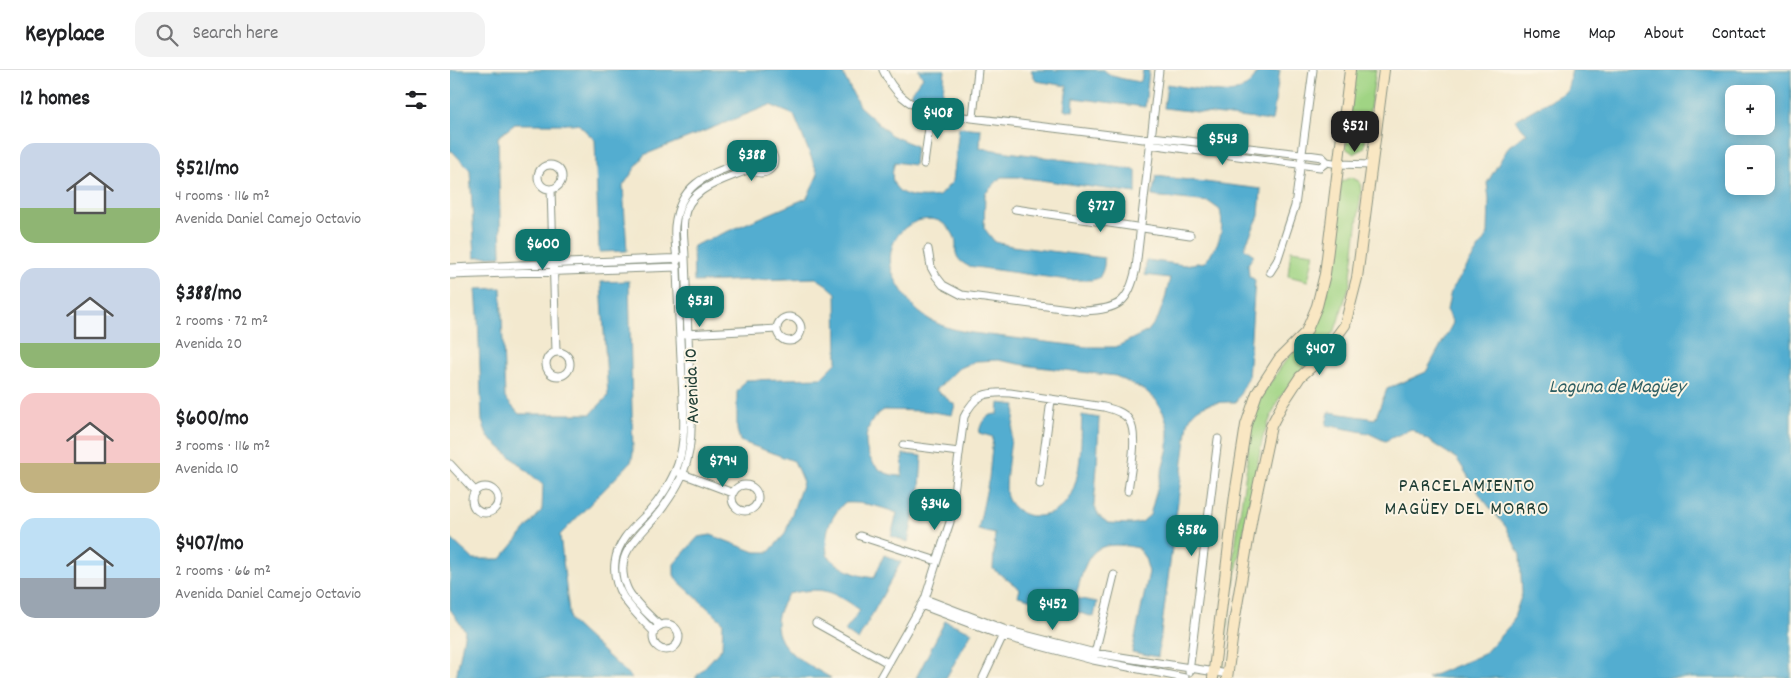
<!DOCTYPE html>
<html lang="en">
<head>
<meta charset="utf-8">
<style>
	:root { --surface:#fff; --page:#f2f2f2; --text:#202124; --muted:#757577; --line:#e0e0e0; --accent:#0f766e }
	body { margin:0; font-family:Dekko,sans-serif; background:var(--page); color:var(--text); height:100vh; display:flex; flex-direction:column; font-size:19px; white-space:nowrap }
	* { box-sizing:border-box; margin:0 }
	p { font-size:16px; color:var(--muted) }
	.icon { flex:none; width:28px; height:28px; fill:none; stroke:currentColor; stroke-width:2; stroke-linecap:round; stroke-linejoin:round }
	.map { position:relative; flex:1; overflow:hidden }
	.side { display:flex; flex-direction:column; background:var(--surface); width:450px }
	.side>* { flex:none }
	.buttons { position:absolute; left:1275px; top:15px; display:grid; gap:10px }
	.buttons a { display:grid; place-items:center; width:50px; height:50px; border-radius:10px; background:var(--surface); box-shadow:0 2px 12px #0003; font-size:25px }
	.price { position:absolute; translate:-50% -42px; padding:0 11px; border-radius:10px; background:var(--accent); color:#fff; font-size:16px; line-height:32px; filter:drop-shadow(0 1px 2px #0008) }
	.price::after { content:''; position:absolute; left:50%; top:30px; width:15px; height:11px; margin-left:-8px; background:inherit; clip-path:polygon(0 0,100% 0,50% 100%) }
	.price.active { background:#222; color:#fff }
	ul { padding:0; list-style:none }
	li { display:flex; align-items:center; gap:15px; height:125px; padding:0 20px }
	li span { display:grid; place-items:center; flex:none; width:140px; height:100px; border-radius:15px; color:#555 }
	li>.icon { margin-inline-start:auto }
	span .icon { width:60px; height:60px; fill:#fffc; stroke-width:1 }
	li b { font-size:21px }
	h2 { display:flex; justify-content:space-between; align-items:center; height:60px; padding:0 20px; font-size:21px }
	header { display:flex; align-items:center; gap:30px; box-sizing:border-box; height:70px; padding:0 25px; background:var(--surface); border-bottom:1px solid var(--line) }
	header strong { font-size:24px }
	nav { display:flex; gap:28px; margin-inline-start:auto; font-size:18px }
	.search { width:350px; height:45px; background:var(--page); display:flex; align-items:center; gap:12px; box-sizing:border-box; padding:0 18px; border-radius:15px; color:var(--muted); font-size:19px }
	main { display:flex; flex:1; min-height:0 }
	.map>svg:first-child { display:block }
	.green { fill:#a0d484; stroke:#60885c }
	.water { fill:#53add0; stroke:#397582; fill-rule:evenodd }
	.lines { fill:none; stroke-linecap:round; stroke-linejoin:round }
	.minor-casing { stroke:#899382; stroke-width:9 }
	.secondary-casing { stroke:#899382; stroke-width:12 }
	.minor { stroke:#fff; stroke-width:7 }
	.secondary { stroke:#f9e7c3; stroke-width:10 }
	.labels { text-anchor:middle; stroke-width:4; stroke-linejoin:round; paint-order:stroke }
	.street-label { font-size:19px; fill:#1f3d34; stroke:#fcf5e5 }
	.water-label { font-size:20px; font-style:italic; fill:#2f5f63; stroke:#fcf5e5 }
	.neighbourhood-label { font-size:20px; letter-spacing:1px; fill:#1f3d34; stroke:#fcf5e5 }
</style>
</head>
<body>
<header>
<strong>Keyplace</strong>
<div class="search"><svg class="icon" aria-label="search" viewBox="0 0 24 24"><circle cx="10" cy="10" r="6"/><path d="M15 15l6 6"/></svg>Search here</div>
<nav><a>Home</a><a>Map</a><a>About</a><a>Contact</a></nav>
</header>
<main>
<section class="side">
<h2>12 homes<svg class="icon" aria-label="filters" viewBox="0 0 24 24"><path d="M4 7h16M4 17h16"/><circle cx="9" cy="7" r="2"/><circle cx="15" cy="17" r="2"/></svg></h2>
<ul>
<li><span style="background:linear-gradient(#c9d6e8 65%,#8fb573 0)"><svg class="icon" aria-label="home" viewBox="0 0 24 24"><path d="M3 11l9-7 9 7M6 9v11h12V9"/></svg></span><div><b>$521/mo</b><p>4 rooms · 116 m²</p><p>Avenida Daniel Camejo Octavio</p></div></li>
<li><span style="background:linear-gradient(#c9d6e8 75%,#8fb573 0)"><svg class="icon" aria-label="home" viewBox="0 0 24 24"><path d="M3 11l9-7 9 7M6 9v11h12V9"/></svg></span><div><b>$388/mo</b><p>2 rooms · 72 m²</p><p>Avenida 20</p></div></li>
<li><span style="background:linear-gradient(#f6c9c9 70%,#c2b280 0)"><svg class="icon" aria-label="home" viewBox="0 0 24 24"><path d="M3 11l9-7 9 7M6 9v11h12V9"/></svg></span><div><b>$600/mo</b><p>3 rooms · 116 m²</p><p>Avenida 10</p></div></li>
<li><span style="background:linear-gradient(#bfe0f5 60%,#9aa5b1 0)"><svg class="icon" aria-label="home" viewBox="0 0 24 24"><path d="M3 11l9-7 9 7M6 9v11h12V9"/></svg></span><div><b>$407/mo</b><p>2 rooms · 66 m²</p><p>Avenida Daniel Camejo Octavio</p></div></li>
</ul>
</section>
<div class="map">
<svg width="1341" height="608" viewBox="0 0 1341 608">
	<rect width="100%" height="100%" fill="#fcf5e5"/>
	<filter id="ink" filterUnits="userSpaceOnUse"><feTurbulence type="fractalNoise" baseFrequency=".02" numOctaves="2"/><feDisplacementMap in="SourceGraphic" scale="10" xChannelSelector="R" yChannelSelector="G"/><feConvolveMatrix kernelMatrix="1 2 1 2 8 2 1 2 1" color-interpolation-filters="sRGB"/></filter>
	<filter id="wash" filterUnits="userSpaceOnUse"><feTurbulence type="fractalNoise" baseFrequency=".0096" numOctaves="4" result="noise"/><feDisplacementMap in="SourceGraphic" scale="20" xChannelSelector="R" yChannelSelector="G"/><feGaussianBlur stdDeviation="1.12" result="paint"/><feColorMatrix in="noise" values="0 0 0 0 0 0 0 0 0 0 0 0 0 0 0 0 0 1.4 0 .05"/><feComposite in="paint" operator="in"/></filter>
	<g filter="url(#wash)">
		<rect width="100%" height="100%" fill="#f3e9cf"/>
		<path class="green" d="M905 0H926L914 78 904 84 896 78Z
			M901 107 910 112 911 122 900 214 885 260 828 330 813 366 782 522 773 597 770 595 777 531 797 395 799 361 808 330 834 293 862 260 877 223 891 112Z
			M841 180 864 183 858 211 838 206Z"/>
		<path class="water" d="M0 0H391L409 36 441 65 466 76 464 95 445 92C433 126 464 130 489 126L503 111 509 57 531 59 530 78 686 100V123L568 107H551L535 124 534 158 545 172 562 176 654 188C655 196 653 201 649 208L642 210H618L518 196C513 193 509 191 507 186 505 182 506 178 506 174 506 165 498 155 489 151 482 148 470 149 463 153 446 161 438 178 441 197 443 210 460 234 469 242 484 255 504 260 522 263L637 277H666L698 261 708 248 715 229 720 208 695 205 696 190 734 195 755 192C769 174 775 162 770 140L759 132 702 126 706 106 811 119 809 146 794 178 804 185 798 194 799 206 805 210 798 308 786 332C767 332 745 332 738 353L708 587 682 582 699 502 695 488 688 478C639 467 637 487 625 528L647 532 644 547 568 526 570 519 543 499 545 464 528 460 539 408 543 367 529 363C531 351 536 344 548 344L549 333 566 335C564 352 553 415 557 427 561 438 574 446 584 446 635 447 630 380 632 345L649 348 647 397 644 435 649 446 658 453 682 454 692 452 700 445 718 378V358L714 344 706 330 696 321 666 306 580 296 548 290 526 291 508 299 486 320 505 335 502 345 476 341 434 340C403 358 414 407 452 406L453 384 472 386 470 417 458 472 441 466 447 443C429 436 413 432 394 433 378 451 375 461 377 485 392 500 404 505 424 508L434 485 451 492 408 570 395 561 410 540C382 520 373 516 338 524 335 530 330 538 328 545 320 579 358 594 381 608H245L272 578 273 552 227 510 224 505V494L248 467 261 465 305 482H319L335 464 353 412 344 391 290 371 287 360V322L296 310 371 308 387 292 386 223 377 215 366 208 244 212 243 176 357 128 368 104 344 45 320 35 194 85 173 116 177 181 149 182 145 70 128 54H65L48 67 51 186 25 187 20 100 2 81H0Z
			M468 0H495L492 34 477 32 460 24 473 7Z
			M581 0H654C663 9 677 9 689 12L691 11 693 0 699 1 695 37 624 28 623 41 614 40 617 16 586 11Z
			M808 0H830L822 51 714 38 717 14C730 16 773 24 783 22 795 19 804 12 808 0Z
			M1122 0H1341V608H977L1034 584 1062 553 1072 524 1070 485 1056 457 1032 428 1007 389 961 359 935 371 918 363 876 355 879 342 925 349 937 319 976 302 1003 253 997 240 1001 221 1038 164 1039 129 1037 113 1059 76 1077 63 1065 50 1117 21ZM1284 24H1316V56H1284ZM1284 84H1316V116H1284Z
			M179 211 183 384 181 392 110 465 120 551 182 608H6L15 561 0 539V468L23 489H51L92 440 93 415 38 367 32 351 28 246 26 219 51 218 55 328 69 344H141L158 326 151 212Z
			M495 551 522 562 496 608H466Z"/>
	</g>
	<g filter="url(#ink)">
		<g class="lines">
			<g class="minor-casing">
				<path id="minor" d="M433 0C443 22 458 35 481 43L693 69 702 67 851 84 872 87 877 92 889 94 922 95
					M523 47 528 0
					M699 74 870 97 877 92
					M298 90a13 13 0 1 1 26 0a13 13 0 1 1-26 0Z
					M474 94 481 43
					M88 107a12 12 0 1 1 24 0a12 12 0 1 1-24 0Z
					M101 119 106 281
					M565 139 740 165
					M478 179 481 197 486 206 493 215 512 225 634 241C669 239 679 233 686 198L709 0
					M235 188C235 176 232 162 234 149 238 116 276 110 302 98
					M227 191C226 180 224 167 225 156 230 110 261 104 299 90
					M0 198 235 188 241 342C242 363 241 383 233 403 228 417 212 440 202 451 183 472 164 487 177 518 183 532 199 544 210 556
					M820 202 827 191 845 136 863 0
					M0 205 227 197C228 234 230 270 232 307 233 336 237 367 228 394 222 411 210 430 198 443 183 458 168 470 165 492 161 523 185 542 204 562
					M327 259a12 12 0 1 1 24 0a12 12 0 1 1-24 0Z
					M235 264 327 259
					M96 294a12 12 0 1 1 24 0a12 12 0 1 1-24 0Z
					M453 375 509 382
					M0 394 25 421
					M230 403 283 423
					M590 414 601 330
					M282 428a13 13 0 1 1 26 0a13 13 0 1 1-26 0Z
					M22 430a13 13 0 1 1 26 0a13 13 0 1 1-26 0Z
					M410 466 487 491
					M475 529 556 560 645 583 778 604
					M471 535 553 566 643 590 735 608
					M366 553 438 593
					M203 567a13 13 0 1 1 26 0a13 13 0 1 1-26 0Z
					M644 587 664 505
					M739 602 768 369
					M430 608 475 529 487 491 500 452 514 347C525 324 535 322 560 323L654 337C662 339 674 342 679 350 689 365 680 403 678 421
					M533 608 554 563"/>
			</g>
			<g class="secondary-casing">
				<path id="secondary" d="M763 608 785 425 796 355 807 323 829 289 856 262 867 236 875 204 900 0
					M777 608 785 547 803 441 821 356 833 333 850 307 869 290 895 255 907 208 934 0"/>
			</g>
			<use href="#minor" class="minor"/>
			<use href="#secondary" class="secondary"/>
		</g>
	</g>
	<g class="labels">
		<g class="street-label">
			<text transform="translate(240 316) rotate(-92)" y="7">Avenida 10</text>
		</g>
		<g class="water-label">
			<text x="1167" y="322">Laguna de Magüey</text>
		</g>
		<g class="neighbourhood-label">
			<text x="1017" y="421">PARCELAMIENTO<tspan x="1017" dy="23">MAGÜEY DEL MORRO</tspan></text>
		</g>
	</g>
</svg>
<div class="buttons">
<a>+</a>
<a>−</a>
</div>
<b class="price" style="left:488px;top:70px">$408</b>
<b class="price active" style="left:905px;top:83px">$521</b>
<b class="price" style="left:773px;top:96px">$543</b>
<b class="price" style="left:302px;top:112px">$388</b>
<b class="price" style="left:651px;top:163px">$727</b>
<b class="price" style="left:93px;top:201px">$600</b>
<b class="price" style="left:250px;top:258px">$531</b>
<b class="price" style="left:870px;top:306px">$407</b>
<b class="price" style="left:273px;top:418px">$794</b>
<b class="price" style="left:485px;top:461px">$346</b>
<b class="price" style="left:742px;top:487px">$586</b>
<b class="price" style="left:603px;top:561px">$452</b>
</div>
</main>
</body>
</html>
